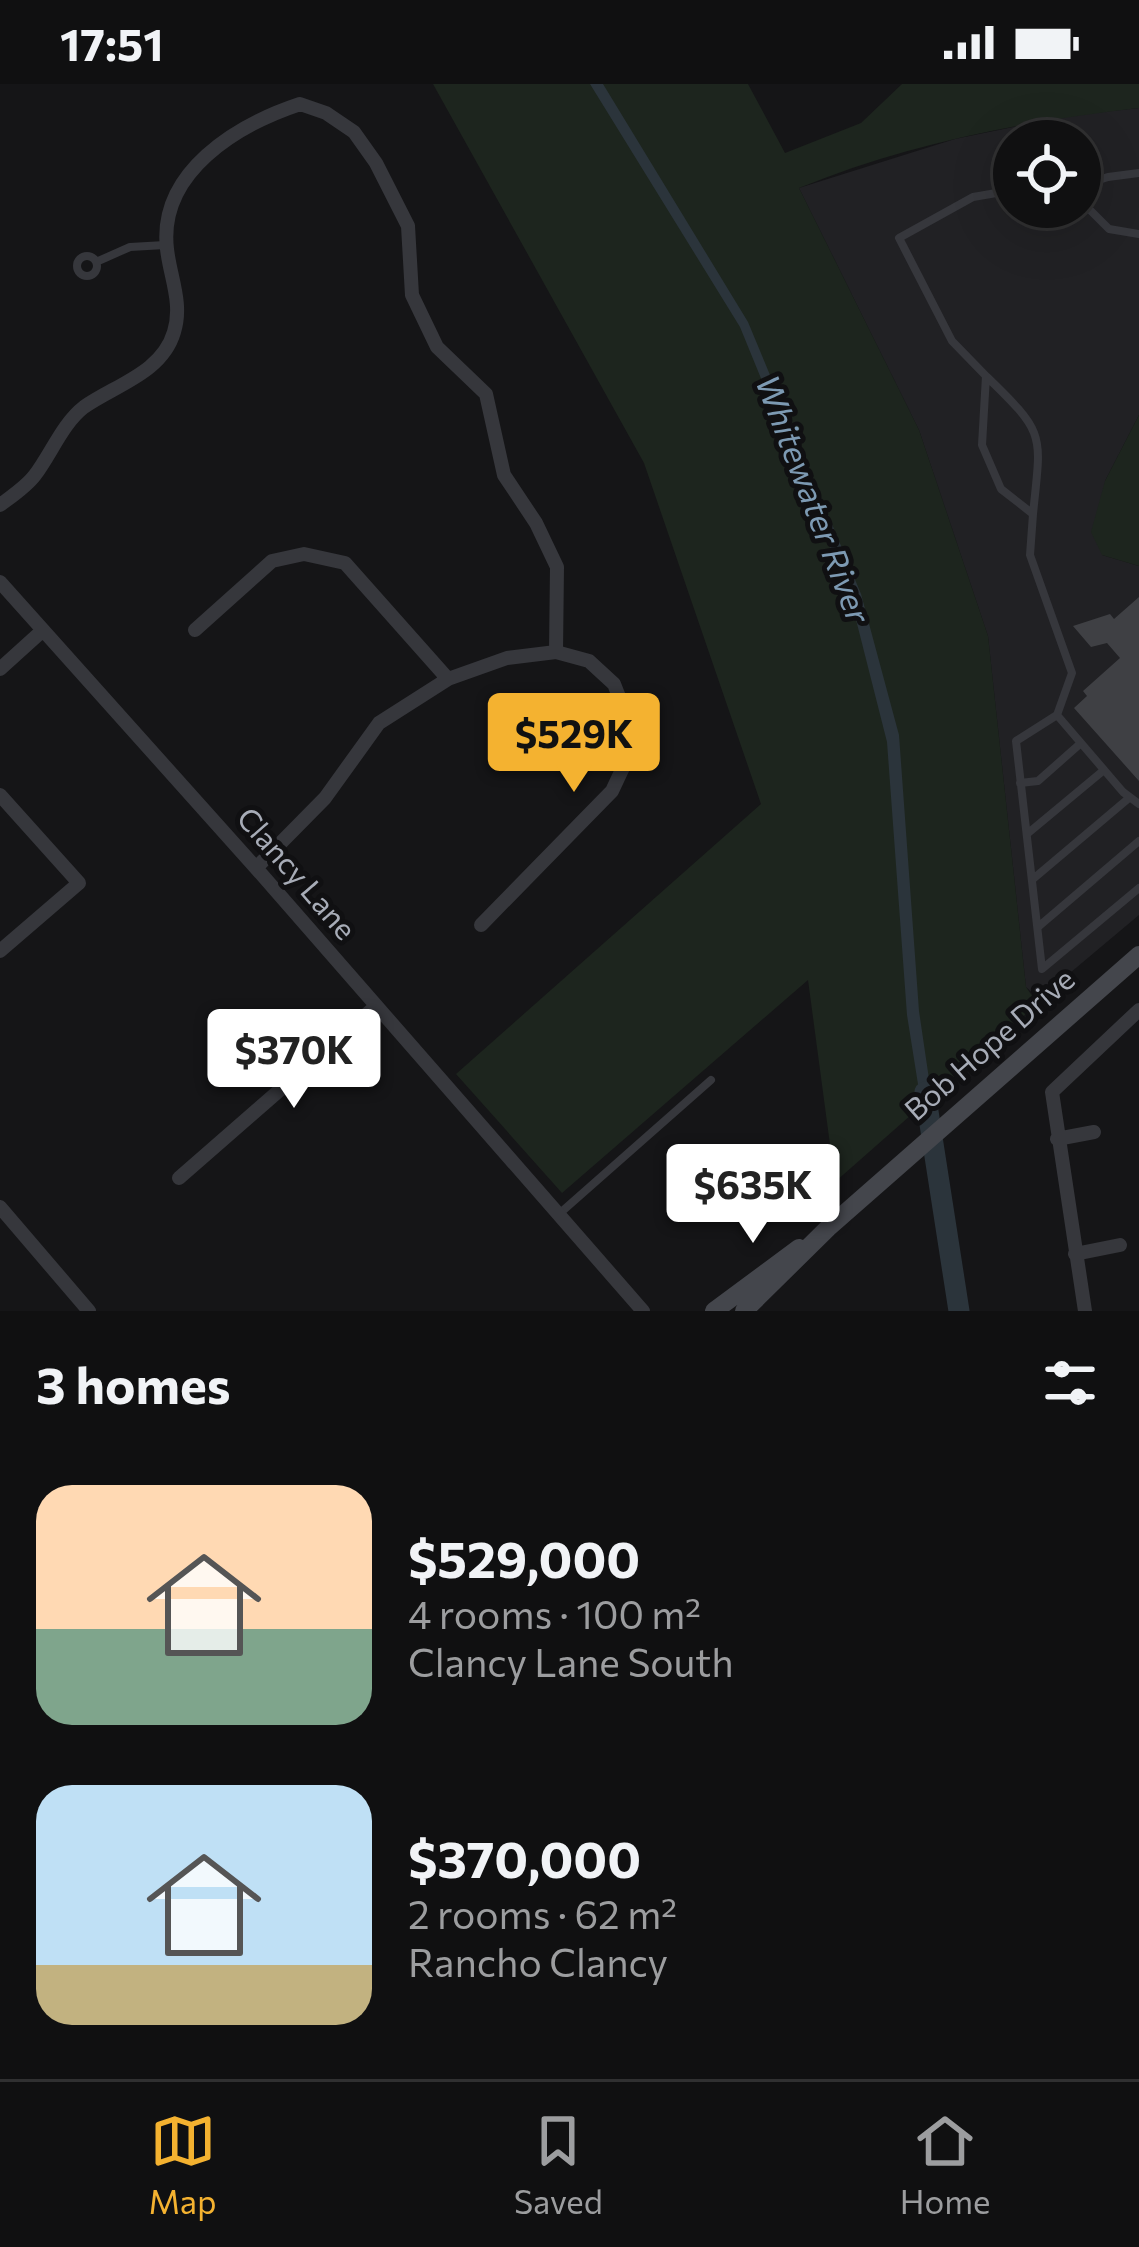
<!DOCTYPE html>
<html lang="en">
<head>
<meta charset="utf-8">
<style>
	:root { --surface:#101011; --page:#19191a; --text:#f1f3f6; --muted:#9c9d9f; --line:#303031; --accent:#f4b230 }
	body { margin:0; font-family:Commissioner,sans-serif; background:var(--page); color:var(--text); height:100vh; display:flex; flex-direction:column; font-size:45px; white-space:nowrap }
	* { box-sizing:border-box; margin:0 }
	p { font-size:39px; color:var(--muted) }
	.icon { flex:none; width:66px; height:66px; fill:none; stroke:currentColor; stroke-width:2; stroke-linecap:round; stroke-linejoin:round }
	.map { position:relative; height:1227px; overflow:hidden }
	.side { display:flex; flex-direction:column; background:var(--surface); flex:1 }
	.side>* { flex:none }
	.controls { position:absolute; left:993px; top:36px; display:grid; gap:24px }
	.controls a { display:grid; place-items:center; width:108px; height:108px; border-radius:50%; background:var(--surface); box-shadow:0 12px 48px #0002,0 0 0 3px var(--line); font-size:60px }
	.price { position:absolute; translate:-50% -102px; padding:0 27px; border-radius:12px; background:#fff; color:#222; font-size:39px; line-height:78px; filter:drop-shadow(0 3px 6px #0008) }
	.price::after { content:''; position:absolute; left:50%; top:72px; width:36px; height:27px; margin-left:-18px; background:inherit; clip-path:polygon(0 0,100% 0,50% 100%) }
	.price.on { background:var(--accent); color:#111 }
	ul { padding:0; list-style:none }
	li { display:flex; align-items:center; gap:36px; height:300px; padding:0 36px }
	li span { display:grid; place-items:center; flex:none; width:336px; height:240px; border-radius:36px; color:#555 }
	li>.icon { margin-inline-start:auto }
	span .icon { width:144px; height:144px; fill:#fffc; stroke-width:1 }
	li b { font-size:51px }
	h2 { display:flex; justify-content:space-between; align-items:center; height:144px; padding:0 36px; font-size:51px }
	.status { display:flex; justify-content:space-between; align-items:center; height:84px; padding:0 60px; background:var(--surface); direction:ltr }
	.status svg { height:33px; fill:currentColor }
	.tab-bar { display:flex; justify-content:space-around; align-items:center; height:168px; border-top:3px solid var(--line); background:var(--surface); font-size:33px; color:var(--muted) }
	.tab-bar a { display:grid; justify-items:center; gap:6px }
	.tab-bar .on { color:var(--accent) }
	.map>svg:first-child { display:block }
	.built { fill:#212124; fill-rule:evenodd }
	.green { fill:#1d251e }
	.water { fill:#2b343b }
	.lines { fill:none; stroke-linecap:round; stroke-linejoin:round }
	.river { stroke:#2b343b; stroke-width:21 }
	.building { fill:#3f4044 }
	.lane { stroke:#36373c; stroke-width:8 }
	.street { stroke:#36373c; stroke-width:14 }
	.secondary { stroke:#44464c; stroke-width:18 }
	.labels { text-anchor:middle; stroke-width:10; stroke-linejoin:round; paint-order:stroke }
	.street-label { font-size:30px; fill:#a7acb7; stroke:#101012 }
	.water-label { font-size:33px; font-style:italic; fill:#7d9ab3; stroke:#101012 }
</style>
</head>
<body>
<div class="status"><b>17:51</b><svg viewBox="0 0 49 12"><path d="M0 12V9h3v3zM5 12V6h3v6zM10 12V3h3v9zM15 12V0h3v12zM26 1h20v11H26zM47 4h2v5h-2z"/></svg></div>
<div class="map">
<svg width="1139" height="1227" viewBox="0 0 1139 1227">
	<rect width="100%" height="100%" fill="#151517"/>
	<path class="built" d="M1139 24V331L1105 397 1102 471 1139 482V831L1039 915 1026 903 988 552 919 346 799 104 955 55 1066 32ZM1014 57H1080V123H1014Z"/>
	<path class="green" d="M433 0H748L785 69 861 39 902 0H1139V24C1024 37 907 60 799 104L919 346 988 552 1026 903 1033 913H1045L835 1098 808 896 562 1109 456 990 761 720 644 379Z
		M1139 331V482L1102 471 1091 448 1105 397Z"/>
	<path class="water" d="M590 0H603L748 238 861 510 899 651 919 927 934 1029 924 1038 907 931 887 658 850 512 740 243Z"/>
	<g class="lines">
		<path class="river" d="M925 1008 959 1227"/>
	</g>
	<path class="building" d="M1139 513V697L1074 624 1087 612 1083 607 1120 574 1107 559 1091 563 1073 542 1110 530 1114 535Z"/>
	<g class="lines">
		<path class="lane" d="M1080 102 1108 93 1139 89
			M1014 106 973 113 899 154 952 257 986 292 982 361 1001 405 1033 430 1030 471 1072 589 1057 631 1123 708 1139 720
			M1080 116 1109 145 1139 150
			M77 182a10 10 0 1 1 20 0a10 10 0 1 1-20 0Z
			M96 178 130 163 165 161
			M987 293C1047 351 1041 350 1033 430
			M1057 631 1016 657 1042 885 1139 804
			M1020 699 1038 697 1081 659
			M1027 750 1104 686
			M1033 795 1129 714
			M1038 843 1139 757
			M559 1130 711 996"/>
		<path class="street" d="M0 421C12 412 26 403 35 391 51 370 63 339 84 323 115 301 162 289 174 248 183 219 170 193 167 165 158 88 237 41 300 20L326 29 354 48 376 79 408 142 412 211 437 263 486 310 504 391 536 439 557 483 556 568
			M0 498 256 784 643 1227
			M195 546 272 477 304 470 345 479 448 595
			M0 585 42 547
			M0 711 79 799 0 867
			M256 784 325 714 379 639 448 595 507 574 556 568 589 577 614 600 627 633 628 673 612 707 481 841
			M1057 1055 1094 1048
			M179 1094 375 923
			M0 1123 89 1227
			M1075 1170 1120 1161
			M1085 1227 1052 1008 1139 926"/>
		<path class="secondary" d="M714 1227 799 1164
			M744 1227 828 1144 1139 871"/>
	</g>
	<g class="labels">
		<g class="street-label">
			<text transform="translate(296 790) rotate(49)" y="10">Clancy Lane</text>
			<text transform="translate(990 961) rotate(-41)" y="10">Bob Hope Drive</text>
		</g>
		<g class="water-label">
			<text transform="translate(813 415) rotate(69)" y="12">Whitewater River</text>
		</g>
	</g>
</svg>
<div class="controls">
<a><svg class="icon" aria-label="locate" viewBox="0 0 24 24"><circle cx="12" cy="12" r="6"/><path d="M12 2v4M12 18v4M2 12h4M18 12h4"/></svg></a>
</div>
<b class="price on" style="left:574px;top:711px">$529K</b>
<b class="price" style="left:294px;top:1027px">$370K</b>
<b class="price" style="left:753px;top:1162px">$635K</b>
</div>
<section class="side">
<h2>3 homes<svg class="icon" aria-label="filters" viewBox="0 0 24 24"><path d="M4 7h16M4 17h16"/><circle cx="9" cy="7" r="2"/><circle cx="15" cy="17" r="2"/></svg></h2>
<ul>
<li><span style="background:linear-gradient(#ffd9b3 60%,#7fa58c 0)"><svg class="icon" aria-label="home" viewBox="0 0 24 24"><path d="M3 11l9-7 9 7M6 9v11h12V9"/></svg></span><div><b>$529,000</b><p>4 rooms · 100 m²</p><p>Clancy Lane South</p></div></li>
<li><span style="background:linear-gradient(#bfe0f5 75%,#c2b280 0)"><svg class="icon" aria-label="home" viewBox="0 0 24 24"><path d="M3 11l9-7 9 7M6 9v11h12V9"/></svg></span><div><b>$370,000</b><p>2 rooms · 62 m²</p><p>Rancho Clancy</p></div></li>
</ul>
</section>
<nav class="tab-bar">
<a class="on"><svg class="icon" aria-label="map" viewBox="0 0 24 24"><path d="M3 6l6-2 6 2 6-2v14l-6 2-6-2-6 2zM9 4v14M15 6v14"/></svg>Map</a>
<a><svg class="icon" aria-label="saved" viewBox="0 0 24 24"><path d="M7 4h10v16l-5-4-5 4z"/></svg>Saved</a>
<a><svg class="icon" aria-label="home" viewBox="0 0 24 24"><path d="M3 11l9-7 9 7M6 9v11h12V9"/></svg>Home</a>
</nav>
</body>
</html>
